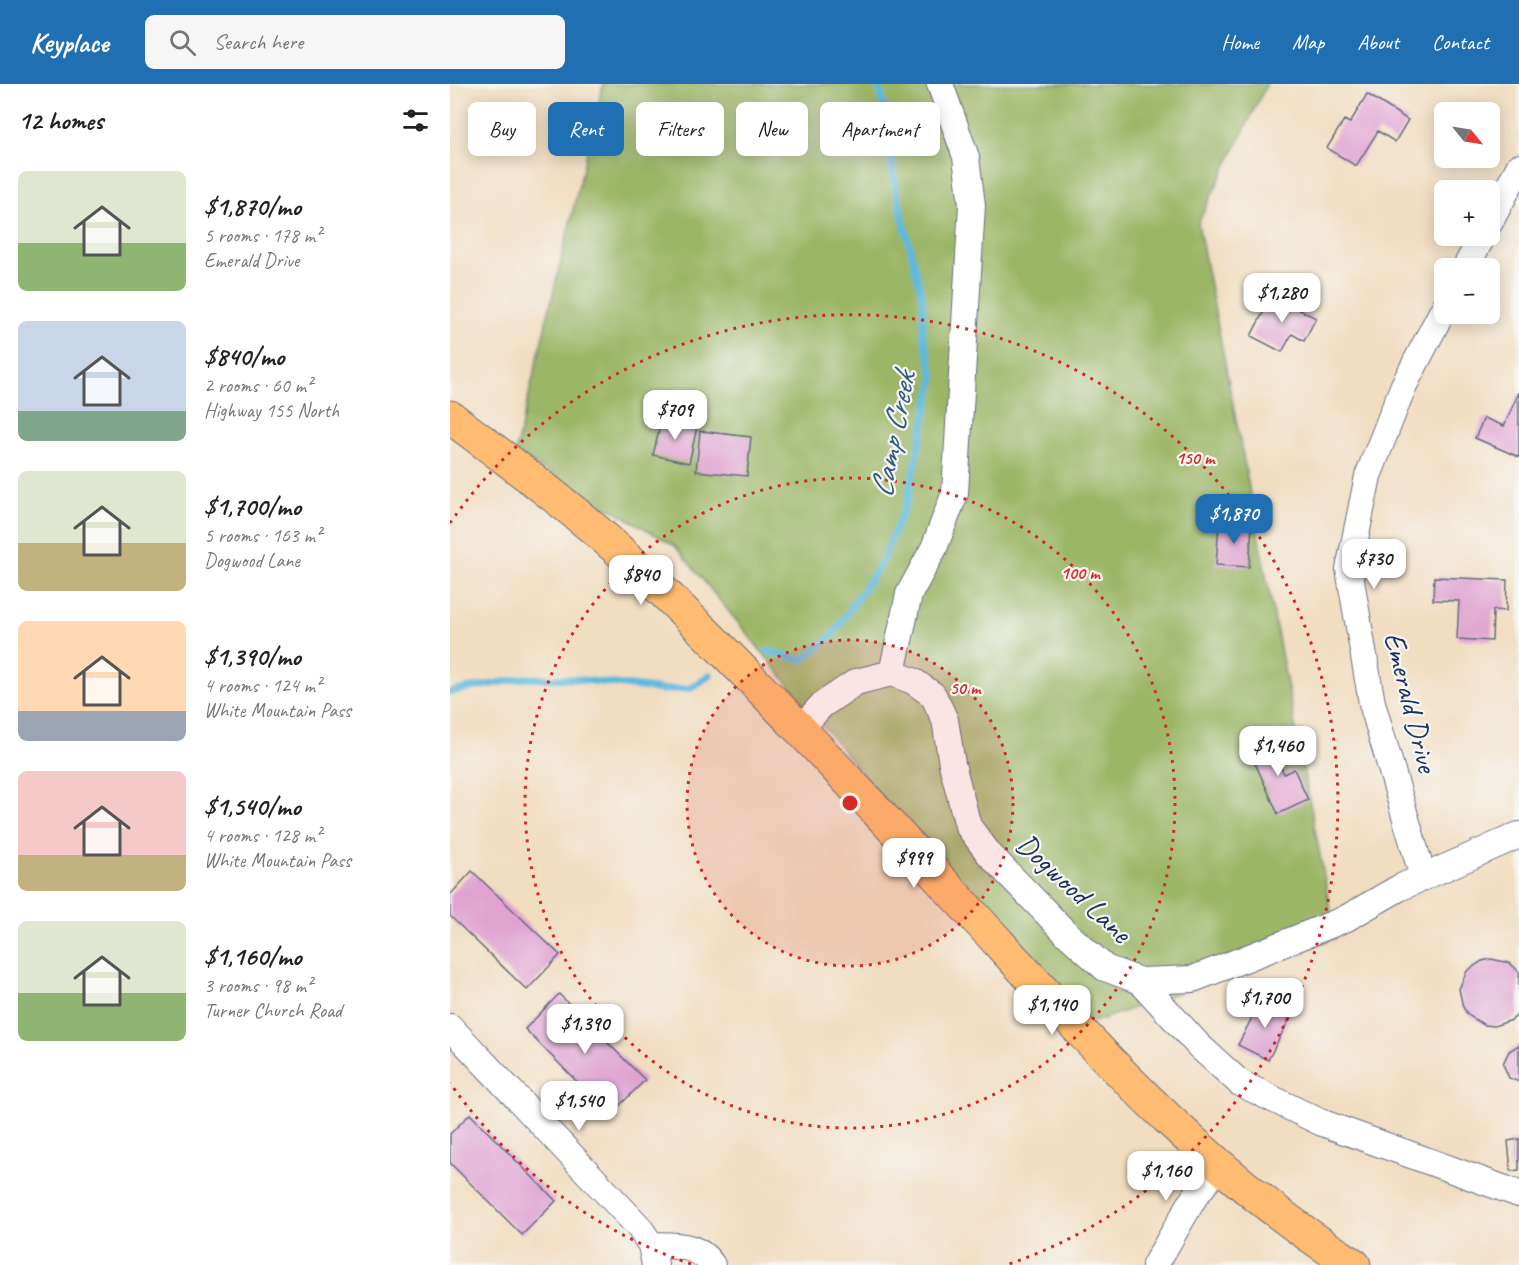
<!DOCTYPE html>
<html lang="en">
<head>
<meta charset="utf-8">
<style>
	:root { --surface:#fff; --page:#f6f6f6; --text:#222; --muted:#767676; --accent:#1f6fb2 }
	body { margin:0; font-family:Caveat,sans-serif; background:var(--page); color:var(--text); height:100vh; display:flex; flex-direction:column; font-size:22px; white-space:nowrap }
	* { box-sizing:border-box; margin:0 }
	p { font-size:20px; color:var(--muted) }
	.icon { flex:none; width:33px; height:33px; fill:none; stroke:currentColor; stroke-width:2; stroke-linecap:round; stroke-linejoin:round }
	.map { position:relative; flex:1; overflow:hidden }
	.side { display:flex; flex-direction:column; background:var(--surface); width:450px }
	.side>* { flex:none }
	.top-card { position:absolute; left:18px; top:18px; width:570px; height:54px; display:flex; gap:12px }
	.needle { width:39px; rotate:120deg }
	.tools { position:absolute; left:984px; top:18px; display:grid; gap:12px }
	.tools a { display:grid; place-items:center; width:66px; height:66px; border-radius:9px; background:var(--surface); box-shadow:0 3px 15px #0003; font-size:30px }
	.price { position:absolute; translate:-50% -51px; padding:0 14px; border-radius:12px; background:#fff; color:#222; font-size:20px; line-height:39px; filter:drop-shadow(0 2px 3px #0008) }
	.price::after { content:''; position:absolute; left:50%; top:36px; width:18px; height:14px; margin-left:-9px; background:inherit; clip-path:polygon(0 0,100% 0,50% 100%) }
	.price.selected { background:var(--accent); color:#fff }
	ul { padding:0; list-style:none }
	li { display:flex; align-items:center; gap:18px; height:150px; padding:0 18px }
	li span { display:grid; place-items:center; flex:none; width:168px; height:120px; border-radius:9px; color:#555 }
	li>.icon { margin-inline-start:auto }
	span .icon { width:72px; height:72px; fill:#fffc; stroke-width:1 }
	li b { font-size:26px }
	h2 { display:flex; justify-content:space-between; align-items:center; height:72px; padding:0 18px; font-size:26px }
	.pill { padding:0 21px; border-radius:9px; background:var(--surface); box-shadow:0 3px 15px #0003; font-size:21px; line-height:54px }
	.pill.selected { background:var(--accent); color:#fff }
	header { display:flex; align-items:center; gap:36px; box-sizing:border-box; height:84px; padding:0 30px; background:var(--accent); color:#fff }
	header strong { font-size:28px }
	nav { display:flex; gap:33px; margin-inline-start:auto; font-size:21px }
	.search { width:420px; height:54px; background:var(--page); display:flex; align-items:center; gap:15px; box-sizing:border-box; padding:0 21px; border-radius:9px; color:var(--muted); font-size:22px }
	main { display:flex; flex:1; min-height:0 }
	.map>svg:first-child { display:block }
	.forest { fill:#9cb667; stroke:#5c7262; stroke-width:1.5 }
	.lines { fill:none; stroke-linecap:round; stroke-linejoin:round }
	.stream { stroke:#5eb9dc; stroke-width:7 }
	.building { fill:#e0a3d1 }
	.minor-casing { stroke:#666c80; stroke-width:28 }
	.major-casing { stroke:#666c80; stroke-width:35 }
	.minor { stroke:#fff; stroke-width:26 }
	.major { stroke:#ffbb71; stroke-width:33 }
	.ring { fill:none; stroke:#d62828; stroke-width:3; stroke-dasharray:3 6 }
	.labels { text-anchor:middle; stroke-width:4.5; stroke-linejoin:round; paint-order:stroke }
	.street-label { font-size:30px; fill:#1b2f5e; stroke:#f6f6f2 }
	.water-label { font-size:32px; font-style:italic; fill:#2f5884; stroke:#f6f6f2 }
	.centre { fill:#d62828; stroke:#f6f6f2; stroke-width:3 }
	.ring-label { font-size:18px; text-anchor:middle; font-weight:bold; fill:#d62828; stroke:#f6f6f2; stroke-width:4.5; stroke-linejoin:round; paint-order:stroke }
</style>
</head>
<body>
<header>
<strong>Keyplace</strong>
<div class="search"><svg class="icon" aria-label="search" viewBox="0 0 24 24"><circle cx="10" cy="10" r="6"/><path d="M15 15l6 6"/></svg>Search here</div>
<nav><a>Home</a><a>Map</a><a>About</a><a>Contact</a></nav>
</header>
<main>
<section class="side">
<h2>12 homes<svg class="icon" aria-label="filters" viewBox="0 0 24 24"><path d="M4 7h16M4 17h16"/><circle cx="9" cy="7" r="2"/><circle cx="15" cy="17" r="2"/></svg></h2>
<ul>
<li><span style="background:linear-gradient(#dfe7d0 60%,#8fb573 0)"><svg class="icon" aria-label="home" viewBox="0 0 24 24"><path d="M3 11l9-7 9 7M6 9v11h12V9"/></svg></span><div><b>$1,870/mo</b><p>5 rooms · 178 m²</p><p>Emerald Drive</p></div></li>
<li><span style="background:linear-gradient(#c9d6e8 75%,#7fa58c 0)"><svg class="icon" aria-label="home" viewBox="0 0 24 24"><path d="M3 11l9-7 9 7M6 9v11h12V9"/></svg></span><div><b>$840/mo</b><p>2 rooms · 60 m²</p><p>Highway 155 North</p></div></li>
<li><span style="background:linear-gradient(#dfe7d0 60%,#c2b280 0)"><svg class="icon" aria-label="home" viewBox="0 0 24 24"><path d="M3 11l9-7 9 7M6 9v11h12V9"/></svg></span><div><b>$1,700/mo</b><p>5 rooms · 163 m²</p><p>Dogwood Lane</p></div></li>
<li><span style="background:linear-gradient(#ffd9b3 75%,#9aa5b1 0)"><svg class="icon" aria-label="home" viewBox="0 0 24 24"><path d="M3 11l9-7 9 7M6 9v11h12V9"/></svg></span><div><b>$1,390/mo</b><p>4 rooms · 124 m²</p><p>White Mountain Pass</p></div></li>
<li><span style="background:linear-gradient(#f6c9c9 70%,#c2b280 0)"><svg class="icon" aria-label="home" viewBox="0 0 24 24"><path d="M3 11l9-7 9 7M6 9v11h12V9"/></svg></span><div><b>$1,540/mo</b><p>4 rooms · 128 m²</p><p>White Mountain Pass</p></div></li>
<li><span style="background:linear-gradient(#dfe7d0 60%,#8fb573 0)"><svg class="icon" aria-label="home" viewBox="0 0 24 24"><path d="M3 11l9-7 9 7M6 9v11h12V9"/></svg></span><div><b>$1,160/mo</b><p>3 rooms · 98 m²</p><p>Turner Church Road</p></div></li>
</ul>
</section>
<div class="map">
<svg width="1069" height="1181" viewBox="0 0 1069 1181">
	<rect width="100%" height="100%" fill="#f6f6f2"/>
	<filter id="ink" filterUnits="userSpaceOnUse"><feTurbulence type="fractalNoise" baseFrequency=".0167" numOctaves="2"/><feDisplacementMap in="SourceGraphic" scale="12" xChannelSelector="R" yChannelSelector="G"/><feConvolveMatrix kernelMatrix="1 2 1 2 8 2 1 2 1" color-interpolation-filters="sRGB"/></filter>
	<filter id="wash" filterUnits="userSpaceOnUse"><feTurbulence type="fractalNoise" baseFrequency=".008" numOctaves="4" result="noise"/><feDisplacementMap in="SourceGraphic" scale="24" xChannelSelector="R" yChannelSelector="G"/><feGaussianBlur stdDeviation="1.35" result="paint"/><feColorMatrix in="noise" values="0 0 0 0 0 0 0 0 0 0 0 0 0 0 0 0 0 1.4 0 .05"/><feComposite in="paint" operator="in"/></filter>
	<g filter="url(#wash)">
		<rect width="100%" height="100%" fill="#f1ddc0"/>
		<path class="forest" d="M153 0H817L748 139 886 854 644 938 562 872 225 462 65 369Z"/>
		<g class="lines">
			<path class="stream" d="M317 567 353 576 382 552 431 479 457 418 484 293 473 251V216L446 106 435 27 428 0
				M0 608 74 594 126 595 213 606 241 604 260 591"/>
		</g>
		<g id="blocks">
			<path class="building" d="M917 10 958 36 945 58 928 47 906 82 877 64 894 36 900 39Z
				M822 212 866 234 854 257 842 250 832 268 801 252Z
				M1069 308V373L1025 354 1034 334 1054 342Z
				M212 334 247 343 239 379 203 371Z
				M250 347 301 353 297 392 246 387Z
				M769 439 802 441 799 483 766 481Z
				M984 493 1057 496 1056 527 1043 526 1042 557 1007 555 1009 517 983 516Z
				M830 655 837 672 828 676 834 690 844 685 858 716 828 730 800 668Z
				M22 787 110 871 77 906 0 832V811Z
				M1041 875 1060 879 1069 888V929L1062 936 1044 942 1034 941 1018 931 1013 923 1009 905 1017 887 1032 877Z
				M109 910 195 996 160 1031 75 945Z
				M812 914 842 930 818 976 788 961Z
				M1069 961V998L1059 994 1053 980 1059 967Z
				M20 1030 106 1117 72 1151 0 1079V1050Z
				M1069 1055V1086L1061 1087 1058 1057Z"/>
		</g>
	</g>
	<g filter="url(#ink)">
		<use href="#blocks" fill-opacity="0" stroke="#666c80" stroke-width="1.5"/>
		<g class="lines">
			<g class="minor-casing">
				<path id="minor" d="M1040 138 1069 83
					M1015 184 1033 152
					M442 589 459 510 484 464 505 409 522 121 516 73 490 0
					M349 646 372 621 406 598 442 589 463 597 483 611 495 636 502 680 518 742 540 771 616 849 655 884 690 897 743 895 820 865 895 835 949 804 1069 751
					M973 793 922 619 899 485 918 392 953 303 994 224
					M690 897 749 962 790 999 870 1038 1069 1110
					M0 943 189 1143 201 1161 205 1181
					M201 1161C225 1162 248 1159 262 1181
					M705 1181 745 1112 768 1083"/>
			</g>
			<g class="major-casing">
				<path id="major" d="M0 333C70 385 141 438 203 498 306 596 402 700 498 804 624 939 745 1083 904 1181"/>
			</g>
			<use href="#minor" class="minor"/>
			<use href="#major" class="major"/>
		</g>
	</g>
	<circle cx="400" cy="719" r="163" fill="#d62828" fill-opacity=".12"/>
	<g class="ring">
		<circle cx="400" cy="719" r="163"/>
		<circle cx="400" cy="719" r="325"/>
		<path d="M241 1180A488 488 0 0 1 0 999M0 439A488 488 0 1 1 559 1180"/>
	</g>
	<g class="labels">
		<g class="street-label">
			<text transform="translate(961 618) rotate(76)" y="10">Emerald Drive</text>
			<text transform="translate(624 804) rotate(43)" y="10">Dogwood Lane</text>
		</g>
		<g class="water-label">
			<text transform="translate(442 351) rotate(-79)" y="11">Camp Creek</text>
		</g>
	</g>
	<circle cx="400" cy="719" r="9" class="centre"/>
	<g class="ring-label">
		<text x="745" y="380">150 m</text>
		<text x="630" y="495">100 m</text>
		<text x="515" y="610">50 m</text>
	</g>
</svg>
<div class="tools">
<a><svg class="needle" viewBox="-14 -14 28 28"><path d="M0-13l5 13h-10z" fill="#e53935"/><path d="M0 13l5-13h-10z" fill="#767676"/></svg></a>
<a>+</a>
<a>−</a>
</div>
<b class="price" style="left:832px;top:240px">$1,280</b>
<b class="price" style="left:225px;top:357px">$709</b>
<b class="price selected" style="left:784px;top:461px">$1,870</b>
<b class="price" style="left:924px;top:506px">$730</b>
<b class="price" style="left:191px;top:522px">$840</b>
<b class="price" style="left:828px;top:693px">$1,460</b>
<b class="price" style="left:464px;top:805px">$999</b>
<b class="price" style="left:815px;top:945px">$1,700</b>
<b class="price" style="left:602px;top:952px">$1,140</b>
<b class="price" style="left:135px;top:971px">$1,390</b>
<b class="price" style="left:129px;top:1048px">$1,540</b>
<b class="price" style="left:716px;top:1118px">$1,160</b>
<div class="top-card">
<a class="pill">Buy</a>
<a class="pill selected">Rent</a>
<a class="pill">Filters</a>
<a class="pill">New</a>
<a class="pill">Apartment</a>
</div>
</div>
</main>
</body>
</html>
